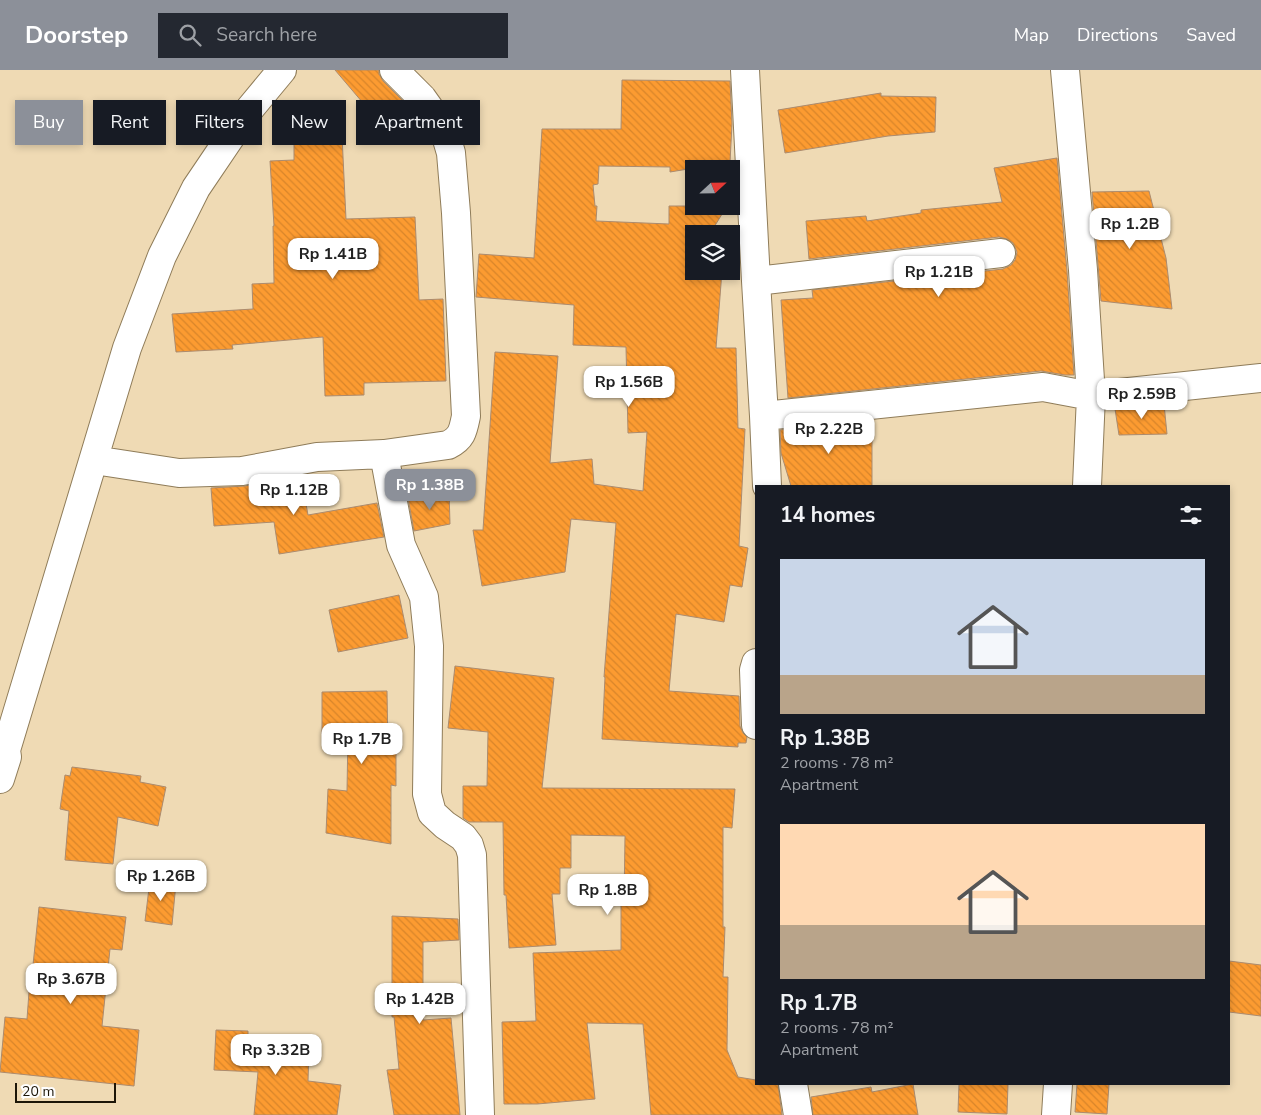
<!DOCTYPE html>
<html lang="en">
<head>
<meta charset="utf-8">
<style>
	:root { --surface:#171b24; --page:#242831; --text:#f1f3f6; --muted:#9ea1a6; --accent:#8c9099 }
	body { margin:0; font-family:"Nunito Sans",sans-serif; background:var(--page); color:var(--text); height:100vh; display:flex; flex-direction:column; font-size:19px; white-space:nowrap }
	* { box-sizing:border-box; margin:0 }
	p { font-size:16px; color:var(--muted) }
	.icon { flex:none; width:28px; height:28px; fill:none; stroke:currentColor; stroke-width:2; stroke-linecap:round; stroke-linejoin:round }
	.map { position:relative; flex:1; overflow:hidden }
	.side { position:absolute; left:755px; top:415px; width:475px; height:600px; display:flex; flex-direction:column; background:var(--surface); border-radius:0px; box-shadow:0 2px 8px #0003 }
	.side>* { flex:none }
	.banner { position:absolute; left:15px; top:30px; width:475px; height:45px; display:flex; gap:10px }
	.needle { width:32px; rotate:68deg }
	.tools { position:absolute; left:685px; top:90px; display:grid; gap:10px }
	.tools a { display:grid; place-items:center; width:55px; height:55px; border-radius:0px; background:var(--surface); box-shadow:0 2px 8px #0003; font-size:25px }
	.scale { position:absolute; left:15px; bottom:12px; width:101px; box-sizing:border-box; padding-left:5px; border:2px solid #1d1608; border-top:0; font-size:14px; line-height:18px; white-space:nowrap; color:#1d1608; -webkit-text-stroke:4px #fefefe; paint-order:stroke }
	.price { position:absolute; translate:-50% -42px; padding:0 11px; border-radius:10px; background:#fff; color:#222; font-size:16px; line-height:32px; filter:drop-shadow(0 1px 2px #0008) }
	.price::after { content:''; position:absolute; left:50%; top:30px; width:15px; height:11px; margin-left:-8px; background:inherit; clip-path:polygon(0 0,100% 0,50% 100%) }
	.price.selected { background:var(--accent); color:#fff }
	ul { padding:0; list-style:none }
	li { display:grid; align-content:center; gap:10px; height:265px; padding:0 25px }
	li span { display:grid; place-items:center; height:155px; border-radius:0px; color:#555 }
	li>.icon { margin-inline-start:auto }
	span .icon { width:90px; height:90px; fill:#fffc; stroke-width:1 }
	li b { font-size:21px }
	h2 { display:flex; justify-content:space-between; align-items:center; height:60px; padding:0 25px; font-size:21px }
	.tag { padding:0 18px; border-radius:0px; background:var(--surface); box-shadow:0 2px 8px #0003; font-size:18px; line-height:45px }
	.tag.selected { background:var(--accent); color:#fff }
	header { display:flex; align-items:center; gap:30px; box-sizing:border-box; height:70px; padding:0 25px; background:var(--accent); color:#fff }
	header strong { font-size:24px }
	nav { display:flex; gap:28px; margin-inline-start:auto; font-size:18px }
	.search { width:350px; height:45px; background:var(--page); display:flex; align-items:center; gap:12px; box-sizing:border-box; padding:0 18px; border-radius:0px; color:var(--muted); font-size:19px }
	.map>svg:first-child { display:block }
	.building { fill:url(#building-back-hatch); stroke:#ab8b6f }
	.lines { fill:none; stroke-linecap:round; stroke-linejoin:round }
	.minor-casing { stroke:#8f7c59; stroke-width:30 }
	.minor { stroke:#fff; stroke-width:28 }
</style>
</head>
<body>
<header>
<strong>Doorstep</strong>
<div class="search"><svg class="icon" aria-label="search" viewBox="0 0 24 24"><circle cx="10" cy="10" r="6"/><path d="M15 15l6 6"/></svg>Search here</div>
<nav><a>Map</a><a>Directions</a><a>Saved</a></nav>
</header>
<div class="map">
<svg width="1261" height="1045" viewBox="0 0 1261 1045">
	<defs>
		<pattern id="building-back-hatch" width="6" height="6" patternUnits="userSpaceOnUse" patternTransform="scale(1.25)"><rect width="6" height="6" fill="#fc9b31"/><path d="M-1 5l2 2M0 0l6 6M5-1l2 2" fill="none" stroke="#d8852a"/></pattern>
	</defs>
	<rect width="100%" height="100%" fill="#efdab4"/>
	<path class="building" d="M335 0H379V4L383 11 404 32 380 53Z
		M622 10 730 11 732 54 730 92 670 102V97L599 96 598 114 593 115 595 136H597L596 151 669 154V136H727L711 162 734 164 735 202 724 201H731V164H694V201H722L716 278H736L738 358 745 359 739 476 748 478 742 517 730 515 724 552 676 544 669 621 739 626 740 656 743 663 747 667 746 673H738V677L602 669 605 607H604L616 453 571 449 565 502 482 516 473 460H483L495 282 558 286 550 393 592 389 594 414 643 421 647 362 628 363 626 277 573 275 574 235 476 227 479 184 534 188 542 59H621Z
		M881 23V26L936 27 935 62 888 66 785 83 778 40Z
		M294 44 341 45 346 149 415 147 419 230 443 229 446 311 364 313V325L325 326 323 267 232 275 233 279 176 282 172 244 253 239 252 214 274 213 273 156H274L270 91 294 90Z
		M1057 88 1067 201 1074 305H1065L1041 301 788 328 781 230 813 228 812 220 1003 199 1011 195 1015 190 1017 182 1013 173 1007 169 999 167 809 189 806 151 866 146 867 151 921 143V140L1002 132 994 98Z
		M1149 121 1166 188 1172 239 1101 231 1092 122Z
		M1164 334 1167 364 1119 365 1115 339Z
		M872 350V416H791L781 383 780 360Z
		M301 406 308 445 377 433 384 467 279 484 274 452 214 456 211 418 245 416Z
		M449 421 450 454 414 461 408 428Z
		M399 525 408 568 338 582 329 540Z
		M455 596 554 608 542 718 735 719 732 758 723 757V857H725L723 907H728L727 980 738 1007 756 1010V1014H778L782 1045H651L643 954 587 953 595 1029 537 1034H504L502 952 536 951 533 883 621 880V834H624L625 766 571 765V798H560V824H552L556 875 509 878 506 825H504L503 752H469L463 748V716H487L488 662 448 658Z
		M387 621 388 681H396V716L391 715V774L326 763 328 719 347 721 348 663 322 664V622Z
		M72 697 141 706 140 712 166 717 158 756 118 747 113 794 65 790 69 741 60 739 65 705 70 706Z
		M150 810 176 813 172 855 145 851Z
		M39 837 126 847 122 880 110 879 102 956 139 960 134 1016 0 1002 5 947 27 949 31 895H33Z
		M392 846 458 849 459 870 423 872V950L451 948 460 1045H394L387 1000 399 999 394 947H392Z
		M1229 891 1261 895V946L1229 942Z
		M216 960 248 961V972L309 980 308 1011 341 1015 337 1045H254L258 1002 214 1000Z
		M913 1014 918 1045H813L811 1027 871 1017 872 1022Z
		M959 1014H1008L1007 1044 958 1042Z
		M1077 1014H1109L1107 1044 1075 1042Z"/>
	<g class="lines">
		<g class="minor-casing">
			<path id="minor" d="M745 0 756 211 764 346 767 416
				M1065 0 1083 200 1091 326 1087 416
				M756 211 1001 183
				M764 346 1043 317 1091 326 1261 308
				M384 384 401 475 424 527 429 576 427 724 432 743 445 755 463 767 469 775 472 785 480 1045
				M94 390 179 403 242 401 317 387 384 384 448 375C462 368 463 361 466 346L456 143 451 83 444 59 422 28 394 0
				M756 593 754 600 756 655
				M0 709 7 687 6 680 127 278 162 186 196 118 248 41 282 0
				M793 1014 798 1045
				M1056 1045 1058 1014"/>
		</g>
		<use href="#minor" class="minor"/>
	</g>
</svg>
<div class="tools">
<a><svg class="needle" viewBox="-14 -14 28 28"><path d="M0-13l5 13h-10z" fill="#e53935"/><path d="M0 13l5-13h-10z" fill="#9ea1a6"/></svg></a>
<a><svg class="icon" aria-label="layers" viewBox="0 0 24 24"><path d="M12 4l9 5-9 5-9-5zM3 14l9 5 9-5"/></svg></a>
</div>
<div class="scale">20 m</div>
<b class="price" style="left:1130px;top:180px">Rp 1.2B</b>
<b class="price" style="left:333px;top:210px">Rp 1.41B</b>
<b class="price" style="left:939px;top:228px">Rp 1.21B</b>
<b class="price" style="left:629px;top:338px">Rp 1.56B</b>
<b class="price" style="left:1142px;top:350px">Rp 2.59B</b>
<b class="price" style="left:829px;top:385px">Rp 2.22B</b>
<b class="price selected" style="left:430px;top:441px">Rp 1.38B</b>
<b class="price" style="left:294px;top:446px">Rp 1.12B</b>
<b class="price" style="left:362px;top:695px">Rp 1.7B</b>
<b class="price" style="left:161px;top:832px">Rp 1.26B</b>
<b class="price" style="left:608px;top:846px">Rp 1.8B</b>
<b class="price" style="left:71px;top:935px">Rp 3.67B</b>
<b class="price" style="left:420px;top:955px">Rp 1.42B</b>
<b class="price" style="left:276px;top:1006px">Rp 3.32B</b>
<div class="banner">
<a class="tag selected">Buy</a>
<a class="tag">Rent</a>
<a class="tag">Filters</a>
<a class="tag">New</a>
<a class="tag">Apartment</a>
</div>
<section class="side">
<h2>14 homes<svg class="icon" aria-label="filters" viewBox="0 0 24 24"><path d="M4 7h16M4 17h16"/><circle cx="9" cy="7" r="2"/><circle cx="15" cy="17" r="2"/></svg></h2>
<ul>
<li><span style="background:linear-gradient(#c9d6e8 75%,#b9a48a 0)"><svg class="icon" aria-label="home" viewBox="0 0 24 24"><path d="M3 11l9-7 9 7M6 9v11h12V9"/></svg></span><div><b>Rp 1.38B</b><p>2 rooms · 78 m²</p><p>Apartment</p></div></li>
<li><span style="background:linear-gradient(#ffd9b3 65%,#b9a48a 0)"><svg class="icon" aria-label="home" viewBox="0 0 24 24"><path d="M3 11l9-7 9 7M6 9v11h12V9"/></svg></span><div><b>Rp 1.7B</b><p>2 rooms · 78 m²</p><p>Apartment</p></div></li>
</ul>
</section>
</div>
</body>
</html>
